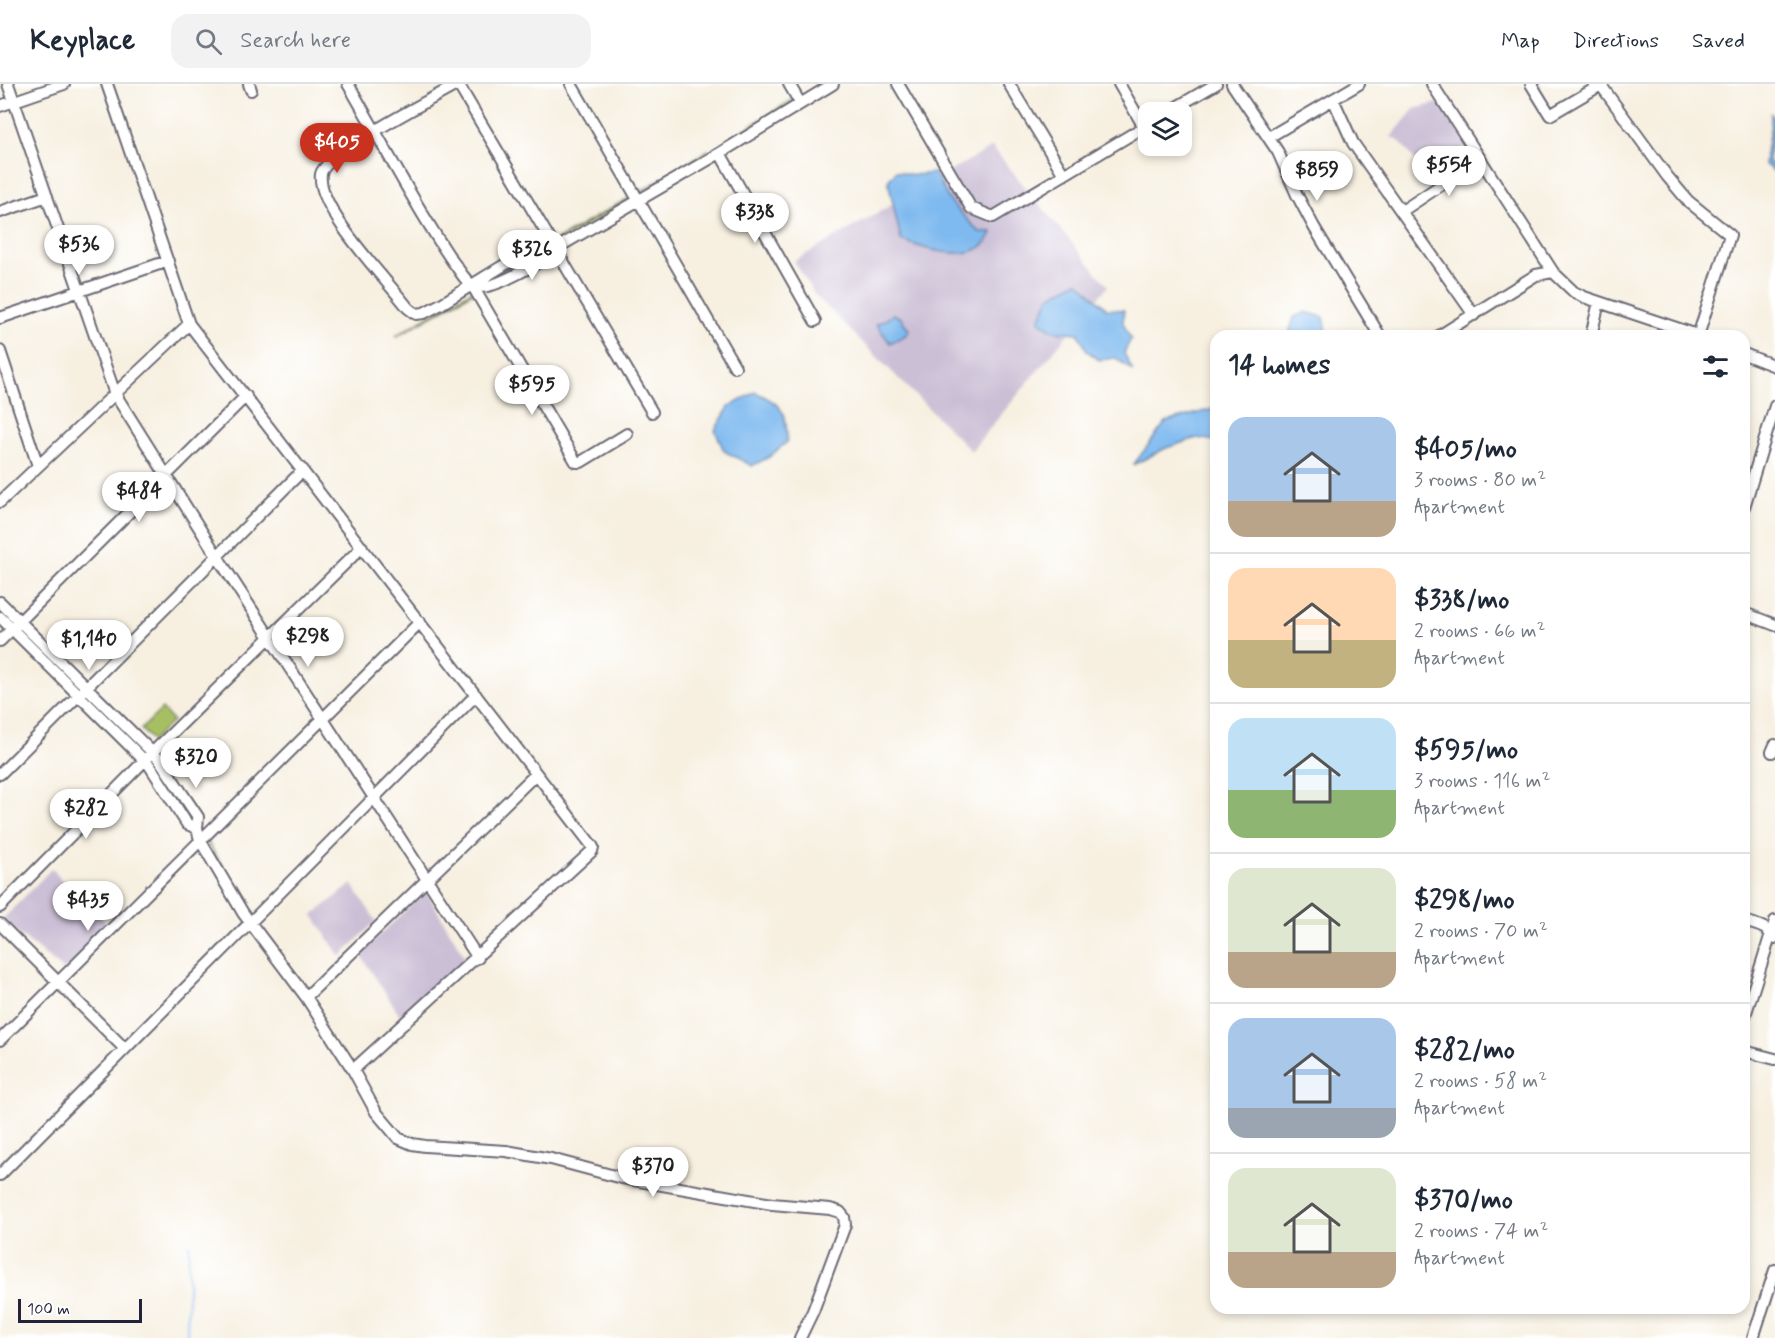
<!DOCTYPE html>
<html lang="en">
<head>
<meta charset="utf-8">
<style>
	:root { --surface:#fff; --page:#f2f2f3; --text:#1f2937; --muted:#747a83; --line:#e0e1e3; --accent:#c8321e }
	body { margin:0; font-family:Mynerve,sans-serif; background:var(--page); color:var(--text); height:100vh; display:flex; flex-direction:column; font-size:22px; white-space:nowrap }
	* { box-sizing:border-box; margin:0 }
	p { font-size:20px; color:var(--muted) }
	.icon { flex:none; width:33px; height:33px; fill:none; stroke:currentColor; stroke-width:2; stroke-linecap:round; stroke-linejoin:round }
	.map { position:relative; flex:1; overflow:hidden }
	.drawer { position:absolute; left:1210px; top:246px; width:540px; height:984px; display:flex; flex-direction:column; background:var(--surface); border-radius:18px; box-shadow:0 3px 9px #0003 }
	.drawer>* { flex:none }
	.buttons { position:absolute; left:1138px; top:18px; display:grid; gap:12px }
	.buttons a { display:grid; place-items:center; width:54px; height:54px; border-radius:12px; background:var(--surface); box-shadow:0 3px 9px #0003; font-size:30px }
	.scale { position:absolute; left:18px; bottom:15px; width:124px; box-sizing:border-box; padding-left:6px; border:3px solid #22223b; border-top:0; font-size:16px; line-height:21px; white-space:nowrap; color:#22223b; -webkit-text-stroke:4px #fff; paint-order:stroke }
	.price { position:absolute; translate:-50% -51px; padding:0 14px; border-radius:21px; background:#fff; color:#222; font-size:20px; line-height:39px; filter:drop-shadow(0 2px 3px #0008) }
	.price::after { content:''; position:absolute; left:50%; top:36px; width:18px; height:14px; margin-left:-9px; background:inherit; clip-path:polygon(0 0,100% 0,50% 100%) }
	.price.on { background:var(--accent); color:#fff }
	ul { padding:0; list-style:none }
	li { display:flex; align-items:center; gap:18px; height:150px; padding:0 18px }
	li+li { border-top:2px solid var(--line) }
	li span { display:grid; place-items:center; flex:none; width:168px; height:120px; border-radius:18px; color:#555 }
	li>.icon { margin-inline-start:auto }
	span .icon { width:72px; height:72px; fill:#fffc; stroke-width:1 }
	li b { font-size:26px }
	h2 { display:flex; justify-content:space-between; align-items:center; height:72px; padding:0 18px; font-size:26px }
	header { display:flex; align-items:center; gap:36px; box-sizing:border-box; height:84px; padding:0 30px; background:var(--surface); border-bottom:2px solid var(--line) }
	header strong { font-size:28px }
	nav { display:flex; gap:33px; margin-inline-start:auto; font-size:21px }
	.search { width:420px; height:54px; background:var(--page); display:flex; align-items:center; gap:15px; box-sizing:border-box; padding:0 21px; border-radius:18px; color:var(--muted); font-size:22px }
	.map>svg:first-child { display:block }
	.industrial { fill:#cbbfd5 }
	.green { fill:#a7bf64; stroke:#647050; stroke-width:1.5 }
	.water { fill:#7eb9ef; stroke:#506e95; stroke-width:1.5 }
	.lines { fill:none; stroke-linecap:round; stroke-linejoin:round }
	.stream { stroke:#7eb9ef; stroke-width:2 }
	.street-casing { stroke:#6d6a75; stroke-width:14 }
	.street { stroke:#fff; stroke-width:10 }
</style>
</head>
<body>
<header>
<strong>Keyplace</strong>
<div class="search"><svg class="icon" aria-label="search" viewBox="0 0 24 24"><circle cx="10" cy="10" r="6"/><path d="M15 15l6 6"/></svg>Search here</div>
<nav><a>Map</a><a>Directions</a><a>Saved</a></nav>
</header>
<div class="map">
<svg width="1775" height="1254" viewBox="0 0 1775 1254">
	<rect width="100%" height="100%" fill="#fff"/>
	<filter id="ink" filterUnits="userSpaceOnUse"><feTurbulence type="fractalNoise" baseFrequency=".0167" numOctaves="2"/><feDisplacementMap in="SourceGraphic" scale="12" xChannelSelector="R" yChannelSelector="G"/><feConvolveMatrix kernelMatrix="1 2 1 2 8 2 1 2 1" color-interpolation-filters="sRGB"/></filter>
	<filter id="wash" filterUnits="userSpaceOnUse"><feTurbulence type="fractalNoise" baseFrequency=".008" numOctaves="4" result="noise"/><feDisplacementMap in="SourceGraphic" scale="24" xChannelSelector="R" yChannelSelector="G"/><feGaussianBlur stdDeviation="1.35" result="paint"/><feColorMatrix in="noise" values="0 0 0 0 0 0 0 0 0 0 0 0 0 0 0 0 0 1.4 0 .05"/><feComposite in="paint" operator="in"/></filter>
	<g filter="url(#wash)">
		<rect width="100%" height="100%" fill="#f7f0e1"/>
		<path class="industrial" d="M1442 18 1467 62 1424 87 1400 58 1391 53 1414 25Z
			M992 63 1108 202 971 367 815 211 794 177Z
			M52 784 70 808 78 815H85L111 845 65 887 10 843 4 834Z
			M352 800 376 837 340 873 313 831Z
			M426 807 466 875 401 933 360 870Z"/>
		<path class="green" d="M792 16 793 19 724 60 722 59Z
			M708 66 709 68 641 109 639 108Z
			M628 114 629 116 559 157 558 155Z
			M494 193 496 195 397 252V251Z
			M162 625 173 637 152 657 141 645Z
			M206 758H208L249 824 246 825Z"/>
		<path class="water" d="M1771 29 1775 37 1768 75 1769 79 1775 83V88L1764 80 1771 40Z
			M896 87 913 91 935 89 949 116 979 148H992C980 183 926 166 901 156L888 97Z
			M1078 197 1107 225 1124 226 1123 239 1131 255 1124 269 1133 287 1116 274 1099 276 1087 267 1078 249 1054 247 1039 237 1049 213Z
			M1306 228 1324 233 1328 252H1288L1294 233Z
			M893 230 901 234 909 246 906 251 890 259 876 240 887 235Z
			M755 308C783 320 787 328 787 358L769 373 752 382 724 367 715 346 729 323Z
			M1216 324V357L1197 354 1166 364 1133 381 1166 338Z"/>
		<g class="lines">
			<path class="stream" d="M187 1254 189 1160"/>
		</g>
	</g>
	<g filter="url(#ink)">
		<g class="lines">
			<g class="street-casing">
				<path id="street" d="M8 0 115 310 217 472 478 874
					M107 0 189 240 593 763 592 767 353 986
					M249 0 251 6
					M348 0C383 59 414 121 453 178 459 185 465 198 474 202 490 209 543 177 555 165L720 69 833 0
					M571 0 735 283
					M789 0 800 19
					M898 0 971 124 993 133 1149 40
					M1009 0 1064 91
					M1119 0 1144 43
					M1232 0 1278 68 1297 111 1314 143 1380 252
					M1432 0 1553 188 1574 208 1584 213 1700 252
					M1531 0 1550 31 1601 1
					M1600 0 1667 92 1688 117 1730 151 1698 252
					M1333 15 1353 59 1474 231
					M0 22 64 0
					M1168 28 1216 0
					M1269 53 1359 0
					M720 69 815 237
					M1402 127 1480 75
					M0 128 47 112
					M555 165 542 163 532 164 441 220 424 229 416 230 408 224C387 196 316 124 321 90 324 70 436 13 458 0L652 328
					M472 201 576 378H581L627 350
					M0 234 168 177
					M1439 252 1536 191 1553 188
					M1591 252 1599 218
					M0 267 38 382
					M1744 270 1775 282
					M0 418 189 240
					M1744 423 1775 322
					M0 518 159 675 198 733 197 744 200 756 243 829 306 913 353 986 376 1028 398 1054 412 1060 425 1062 506 1067 551 1075 622 1094 772 1120 830 1125 840 1128 844 1133 845 1141 813 1227 800 1254
					M1744 529 1775 541
					M0 533 150 682 187 740 197 744
					M0 557 246 312
					M1772 668 1775 661
					M0 690 303 386
					M0 823 152 669 362 463
					M1744 837C1757 841 1768 843 1774 854
					M0 840 125 965
					M306 913 536 690
					M1744 935 1775 837
					M0 956 420 538
					M1744 967 1775 975
					M0 1091 476 611
					M1753 1254 1775 1186"/>
			</g>
			<use href="#street" class="street"/>
		</g>
	</g>
</svg>
<div class="buttons">
<a><svg class="icon" aria-label="layers" viewBox="0 0 24 24"><path d="M12 4l9 5-9 5-9-5zM3 14l9 5 9-5"/></svg></a>
</div>
<div class="scale">100 m</div>
<b class="price on" style="left:337px;top:90px">$405</b>
<b class="price" style="left:1449px;top:113px">$554</b>
<b class="price" style="left:1317px;top:118px">$859</b>
<b class="price" style="left:755px;top:160px">$338</b>
<b class="price" style="left:79px;top:192px">$536</b>
<b class="price" style="left:532px;top:197px">$326</b>
<b class="price" style="left:532px;top:332px">$595</b>
<b class="price" style="left:139px;top:439px">$484</b>
<b class="price" style="left:308px;top:584px">$298</b>
<b class="price" style="left:89px;top:587px">$1,140</b>
<b class="price" style="left:196px;top:705px">$320</b>
<b class="price" style="left:86px;top:756px">$282</b>
<b class="price" style="left:88px;top:848px">$435</b>
<b class="price" style="left:653px;top:1114px">$370</b>
<section class="drawer">
<h2>14 homes<svg class="icon" aria-label="filters" viewBox="0 0 24 24"><path d="M4 7h16M4 17h16"/><circle cx="9" cy="7" r="2"/><circle cx="15" cy="17" r="2"/></svg></h2>
<ul>
<li><span style="background:linear-gradient(#a9c7e8 70%,#b9a48a 0)"><svg class="icon" aria-label="home" viewBox="0 0 24 24"><path d="M3 11l9-7 9 7M6 9v11h12V9"/></svg></span><div><b>$405/mo</b><p>3 rooms · 80 m²</p><p>Apartment</p></div></li>
<li><span style="background:linear-gradient(#ffd9b3 60%,#c2b280 0)"><svg class="icon" aria-label="home" viewBox="0 0 24 24"><path d="M3 11l9-7 9 7M6 9v11h12V9"/></svg></span><div><b>$338/mo</b><p>2 rooms · 66 m²</p><p>Apartment</p></div></li>
<li><span style="background:linear-gradient(#bfe0f5 60%,#8fb573 0)"><svg class="icon" aria-label="home" viewBox="0 0 24 24"><path d="M3 11l9-7 9 7M6 9v11h12V9"/></svg></span><div><b>$595/mo</b><p>3 rooms · 116 m²</p><p>Apartment</p></div></li>
<li><span style="background:linear-gradient(#dfe7d0 70%,#b9a48a 0)"><svg class="icon" aria-label="home" viewBox="0 0 24 24"><path d="M3 11l9-7 9 7M6 9v11h12V9"/></svg></span><div><b>$298/mo</b><p>2 rooms · 70 m²</p><p>Apartment</p></div></li>
<li><span style="background:linear-gradient(#a9c7e8 75%,#9aa5b1 0)"><svg class="icon" aria-label="home" viewBox="0 0 24 24"><path d="M3 11l9-7 9 7M6 9v11h12V9"/></svg></span><div><b>$282/mo</b><p>2 rooms · 58 m²</p><p>Apartment</p></div></li>
<li><span style="background:linear-gradient(#dfe7d0 70%,#b9a48a 0)"><svg class="icon" aria-label="home" viewBox="0 0 24 24"><path d="M3 11l9-7 9 7M6 9v11h12V9"/></svg></span><div><b>$370/mo</b><p>2 rooms · 74 m²</p><p>Apartment</p></div></li>
</ul>
</section>
</div>
</body>
</html>
